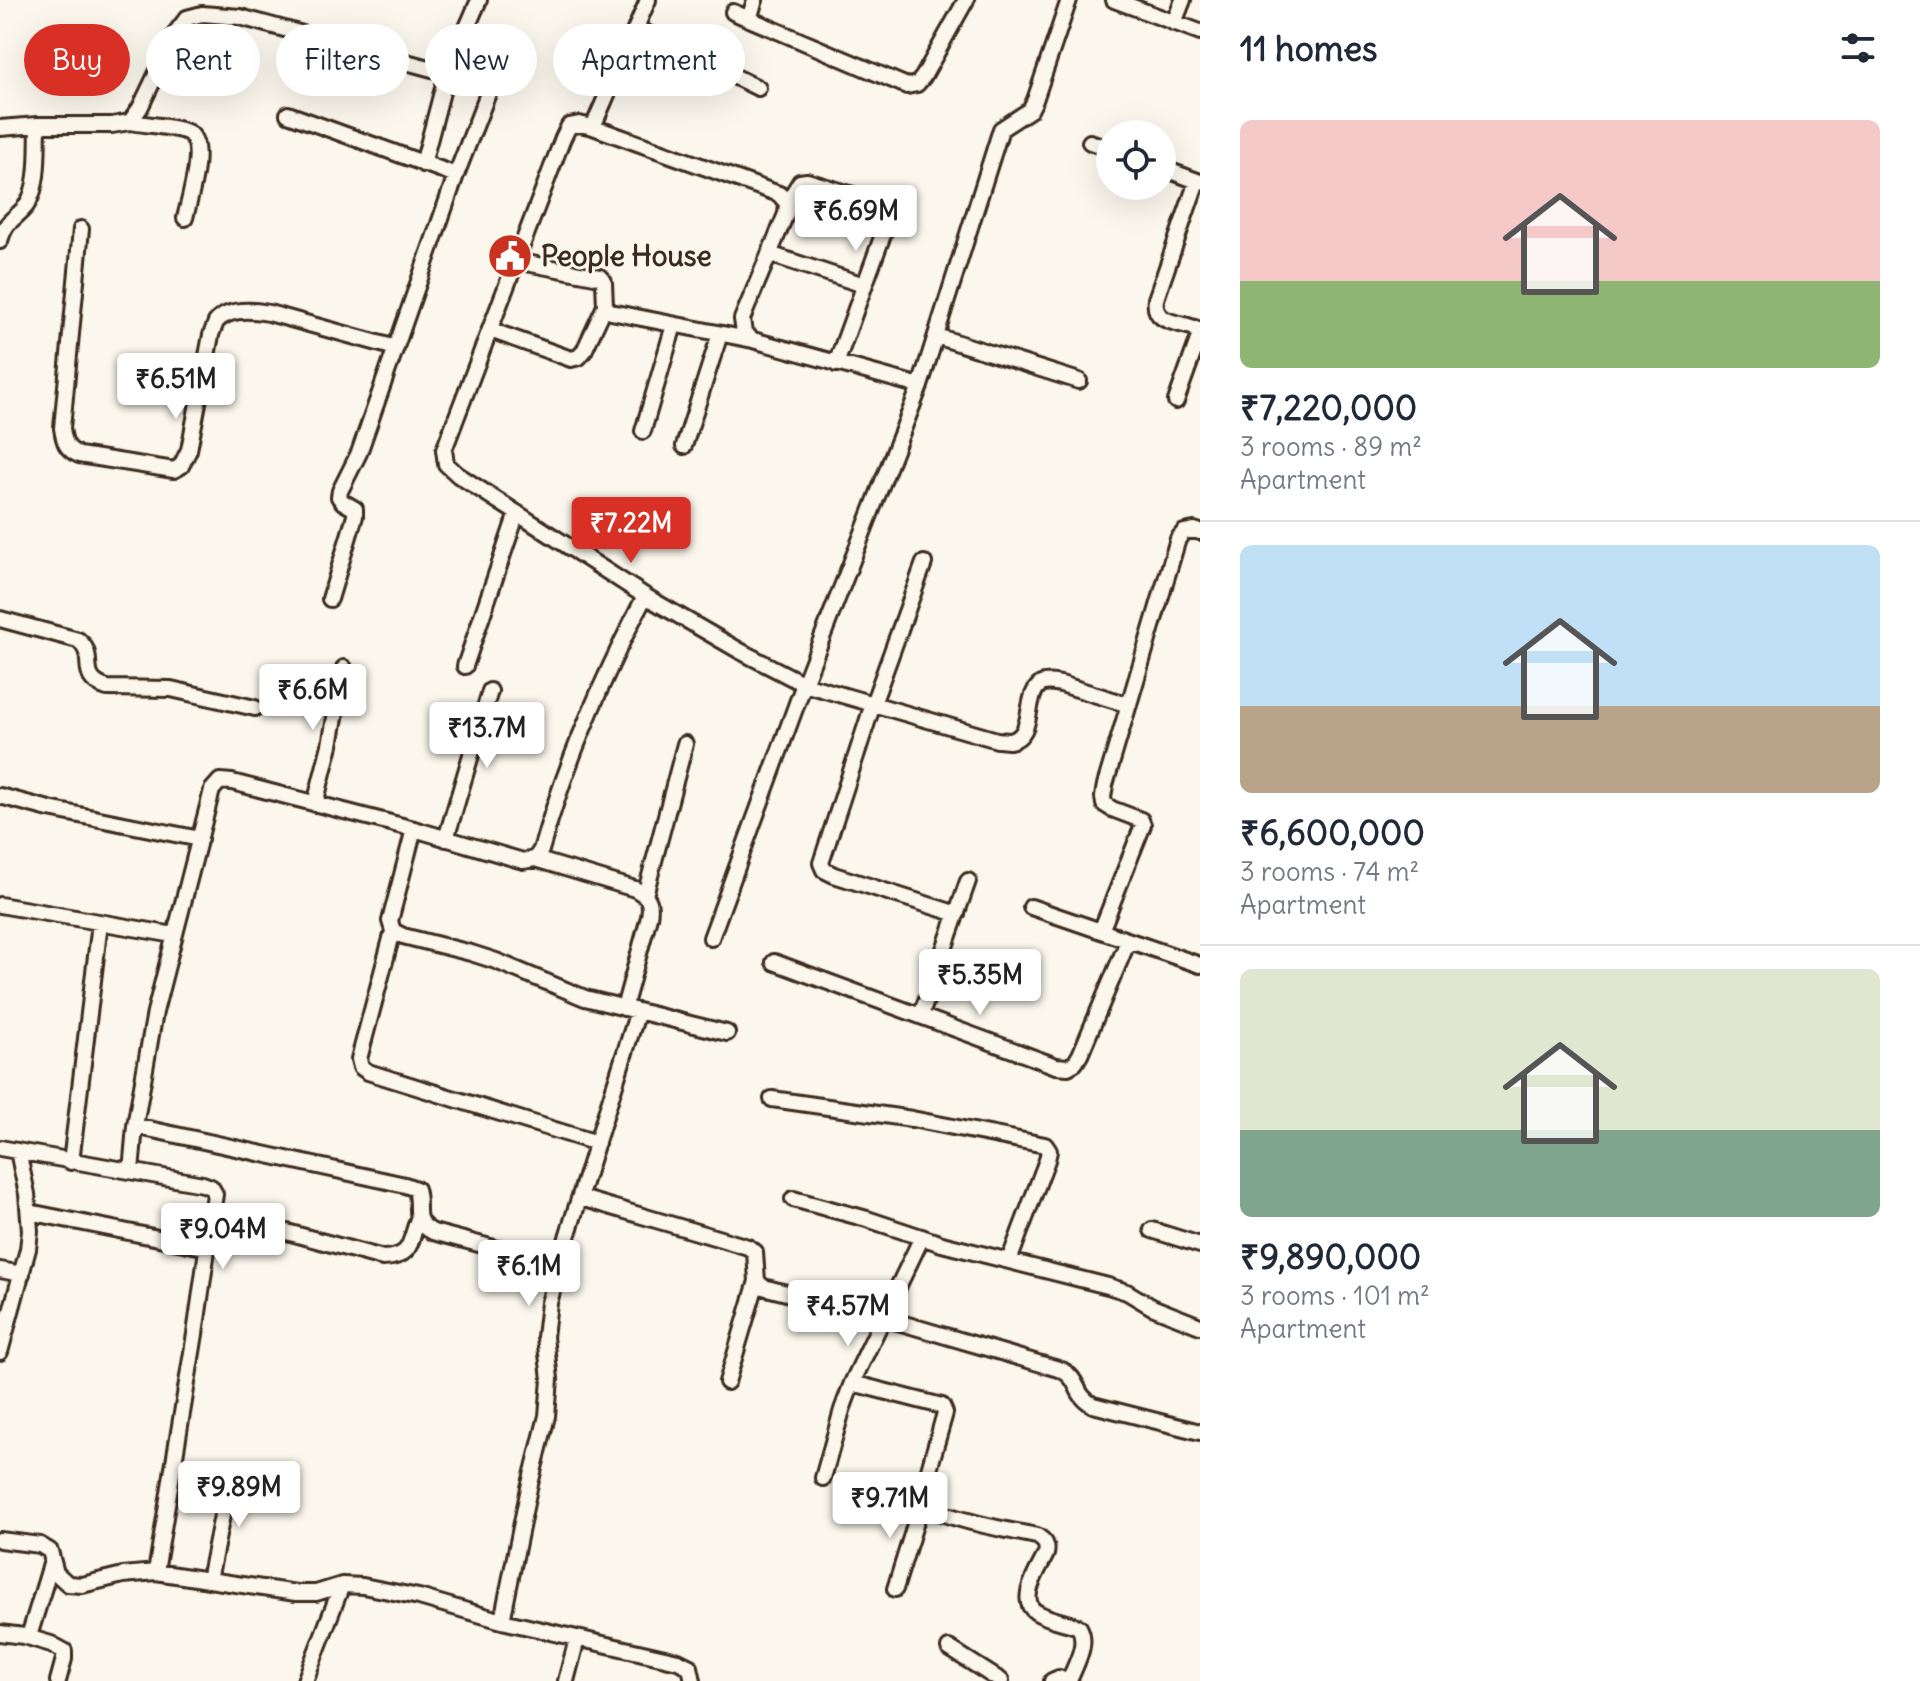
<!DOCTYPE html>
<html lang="en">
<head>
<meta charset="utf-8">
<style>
	:root { --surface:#fff; --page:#f2f2f3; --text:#1f2937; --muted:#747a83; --line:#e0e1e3; --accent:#d93025 }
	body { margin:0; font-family:Delius,sans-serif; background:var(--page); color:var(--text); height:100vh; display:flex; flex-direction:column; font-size:30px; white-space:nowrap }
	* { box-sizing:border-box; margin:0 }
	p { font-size:26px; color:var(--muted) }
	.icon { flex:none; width:44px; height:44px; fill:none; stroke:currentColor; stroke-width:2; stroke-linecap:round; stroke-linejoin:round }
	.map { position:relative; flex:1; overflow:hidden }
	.panel { display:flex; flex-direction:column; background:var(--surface); width:720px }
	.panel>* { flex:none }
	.top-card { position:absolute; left:24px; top:24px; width:760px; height:72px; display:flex; gap:16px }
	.controls { position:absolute; left:1096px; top:120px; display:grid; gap:16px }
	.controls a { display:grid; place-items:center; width:80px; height:80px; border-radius:50%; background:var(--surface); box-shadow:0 8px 32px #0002; font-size:40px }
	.price { position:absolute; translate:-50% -68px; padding:0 18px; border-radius:8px; background:#fff; color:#222; font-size:26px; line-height:52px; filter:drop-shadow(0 2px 4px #0008) }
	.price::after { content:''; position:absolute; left:50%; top:48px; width:24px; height:18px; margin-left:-12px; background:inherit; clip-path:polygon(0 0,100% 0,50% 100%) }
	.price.current { background:var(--accent); color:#fff }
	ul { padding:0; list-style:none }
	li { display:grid; align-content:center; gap:16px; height:424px; padding:0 40px }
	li+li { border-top:2px solid var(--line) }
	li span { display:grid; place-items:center; height:248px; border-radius:12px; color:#555 }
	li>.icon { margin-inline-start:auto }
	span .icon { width:144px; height:144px; fill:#fffc; stroke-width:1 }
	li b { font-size:34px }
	h2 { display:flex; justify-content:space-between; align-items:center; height:96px; padding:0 40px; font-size:34px }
	.chip { padding:0 28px; border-radius:36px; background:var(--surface); box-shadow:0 8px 32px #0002; font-size:28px; line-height:72px }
	.chip.current { background:var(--accent); color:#fff }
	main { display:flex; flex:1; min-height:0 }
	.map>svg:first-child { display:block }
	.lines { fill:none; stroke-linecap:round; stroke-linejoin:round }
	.street-casing { stroke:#3b2a1e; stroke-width:20 }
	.street { stroke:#fbf7ec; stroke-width:14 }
	.labels { text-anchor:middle; stroke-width:6; stroke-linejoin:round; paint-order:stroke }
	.poi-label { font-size:28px; font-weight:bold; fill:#3b2a1e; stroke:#fbf7ec; text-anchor:start }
</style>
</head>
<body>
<main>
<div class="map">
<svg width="1200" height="1681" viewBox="0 0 1200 1681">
	<rect width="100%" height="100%" fill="#fbf7ec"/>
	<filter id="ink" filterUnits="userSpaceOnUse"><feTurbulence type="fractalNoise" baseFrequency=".0125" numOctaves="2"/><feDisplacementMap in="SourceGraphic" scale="16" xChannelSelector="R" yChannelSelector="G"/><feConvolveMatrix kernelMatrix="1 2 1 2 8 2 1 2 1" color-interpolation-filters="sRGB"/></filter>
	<g filter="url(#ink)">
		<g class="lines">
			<g class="street-casing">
				<path id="street" d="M1114 0 1200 32
					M733 12 907 86 917 84 923 77 966 0
					M749 19 755 0
					M1174 23 1183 0
					M636 28 758 88
					M288 114 456 175
					M130 122C147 125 172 126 187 132 208 141 189 200 185 218
					M593 127 648 0
					M0 128 38 125H112L130 122 140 108 177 31 187 18 202 14 240 17 447 73
					M1090 142 1110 149
					M423 164 447 73 479 0
					M1162 168 1200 182
					M787 203 800 182 807 181 873 201 889 211V218L836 364
					M81 229 62 428C64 442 66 449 79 455L174 470 181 466 189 450 211 335C211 334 216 323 216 322 228 308 253 310 269 313L396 348
					M0 241C6 219 15 220 26 206 40 187 37 148 38 125
					M769 254 864 285
					M516 261 600 277 604 282 605 306 611 312 753 340
					M490 330 571 359 579 357 584 351 605 306
					M936 336 1079 381
					M920 386 753 340 744 333 742 319 786 214 787 203 779 194 593 127 579 124 569 126 563 138 444 450 446 464 458 475 645 596 740 651 804 684 997 740C998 740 1009 741 1010 741 1036 736 1023 696 1041 684 1047 681 1055 683 1061 684L1129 705
					M1176 401 1199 337 1197 329C1179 321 1152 325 1156 299L1197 181
					M643 431 674 325
					M684 446 720 334
					M924 563 873 704 821 863 824 870 834 875 957 914
					M330 599 355 516V509L343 502 339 497 340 491 359 453 456 175 494 78
					M0 619 78 640C99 656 75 678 107 688L171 689 255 708
					M465 666 517 513
					M0 796 49 809 200 839
					M315 804 330 745 344 668
					M414 829 390 921 393 931 403 936 471 953 496 961 585 998 727 1033
					M446 839 490 691
					M535 859 635 889C648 896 652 901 649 917L624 1008
					M645 895 685 744
					M0 905 174 935
					M1031 907 1200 965
					M393 931 359 1059 361 1067 368 1072 597 1143
					M1101 931 1143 825 1141 820 1112 809 1104 804 1103 797 1105 785 1178 539 1184 532 1194 530 1200 532
					M711 938 804 684 920 386 1001 129 1030 110 1035 100 1069 0
					M774 962 1056 1066 1068 1067 1075 1063 1080 1055 1128 941
					M921 1015 968 881
					M772 1099 912 1119 1045 1145 1049 1151 1047 1160 1009 1261
					M135 1126 405 1185 416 1189C422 1210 410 1220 433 1232L559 1265
					M0 1148 203 1184 211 1187 215 1194 195 1334 156 1572
					M71 1162 100 923
					M131 1171 135 1126 155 1012 212 790 220 781 232 782 414 829 523 861 535 859 541 850C566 762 603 677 645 596
					M581 1198 748 1247 755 1252 757 1281 763 1287 884 1318 1062 1370C1081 1381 1073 1394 1093 1405L1200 1432
					M793 1199 867 1219 942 1244 1108 1286 1127 1292 1152 1307 1200 1326
					M29 1212 208 1248
					M213 1212 383 1258C412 1257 409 1244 418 1219
					M1152 1230 1200 1245
					M0 1270 22 1274
					M0 1352 28 1249 30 1231 27 1194 18 1151
					M727 1382 757 1281
					M852 1383 942 1406 945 1413 922 1494V1502C936 1518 1013 1531 1037 1536 1045 1541 1048 1545 1046 1554 1039 1569 1017 1600 1036 1612 1049 1620 1066 1622 1079 1627 1089 1644 1075 1665 1069 1681
					M823 1478 842 1410 852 1383 922 1237
					M0 1540 40 1545 50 1551 56 1573 68 1584 82 1585 123 1575 156 1572 296 1593H316L342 1585 363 1586 419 1597 502 1621 678 1661 690 1667 693 1681
					M209 1580 231 1471
					M895 1589 922 1502
					M502 1621 529 1488 547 1416 550 1379 545 1337 549 1303 568 1234 638 1011
					M0 1633 24 1636 30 1633 52 1561
					M24 1636 51 1644 64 1651V1659L58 1681
					M949 1648 1001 1681
					M305 1681 342 1585
					M566 1681 577 1639
					M1052 1681 1059 1678 1065 1681"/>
			</g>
			<use href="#street" class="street"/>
		</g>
	</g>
	<defs>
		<g id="civic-disc" transform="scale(2.3)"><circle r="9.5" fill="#c8321e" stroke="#fbf7ec"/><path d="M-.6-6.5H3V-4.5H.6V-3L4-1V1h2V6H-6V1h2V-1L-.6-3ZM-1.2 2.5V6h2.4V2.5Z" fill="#fff"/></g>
	</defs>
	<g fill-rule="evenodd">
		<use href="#civic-disc" x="510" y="256"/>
	</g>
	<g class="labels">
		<g class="poi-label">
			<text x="541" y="266">People House</text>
		</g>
	</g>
</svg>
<div class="controls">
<a><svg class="icon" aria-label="locate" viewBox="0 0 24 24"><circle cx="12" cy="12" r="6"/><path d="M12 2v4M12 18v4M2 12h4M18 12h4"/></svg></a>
</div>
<b class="price" style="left:856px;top:253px">₹6.69M</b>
<b class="price" style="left:176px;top:421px">₹6.51M</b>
<b class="price current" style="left:631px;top:565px">₹7.22M</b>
<b class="price" style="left:313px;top:732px">₹6.6M</b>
<b class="price" style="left:487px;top:770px">₹13.7M</b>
<b class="price" style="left:980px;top:1017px">₹5.35M</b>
<b class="price" style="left:223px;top:1271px">₹9.04M</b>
<b class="price" style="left:529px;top:1308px">₹6.1M</b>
<b class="price" style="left:848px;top:1348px">₹4.57M</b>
<b class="price" style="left:239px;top:1529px">₹9.89M</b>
<b class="price" style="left:890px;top:1540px">₹9.71M</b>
<div class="top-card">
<a class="chip current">Buy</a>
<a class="chip">Rent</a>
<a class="chip">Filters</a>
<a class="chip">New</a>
<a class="chip">Apartment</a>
</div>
</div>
<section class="panel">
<h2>11 homes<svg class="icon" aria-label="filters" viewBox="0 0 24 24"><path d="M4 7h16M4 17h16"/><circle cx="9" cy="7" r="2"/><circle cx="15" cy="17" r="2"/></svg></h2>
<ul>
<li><span style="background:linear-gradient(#f6c9c9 65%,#8fb573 0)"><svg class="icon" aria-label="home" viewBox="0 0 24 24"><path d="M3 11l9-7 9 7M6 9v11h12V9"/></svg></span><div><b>₹7,220,000</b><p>3 rooms · 89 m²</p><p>Apartment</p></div></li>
<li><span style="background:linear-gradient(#bfe0f5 65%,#b9a48a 0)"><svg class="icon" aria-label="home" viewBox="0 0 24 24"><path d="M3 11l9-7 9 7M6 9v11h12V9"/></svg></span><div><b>₹6,600,000</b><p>3 rooms · 74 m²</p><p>Apartment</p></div></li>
<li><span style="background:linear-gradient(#dfe7d0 65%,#7fa58c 0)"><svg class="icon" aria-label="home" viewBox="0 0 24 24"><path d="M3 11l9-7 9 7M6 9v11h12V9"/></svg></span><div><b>₹9,890,000</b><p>3 rooms · 101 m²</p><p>Apartment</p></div></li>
</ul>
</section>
</main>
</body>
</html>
